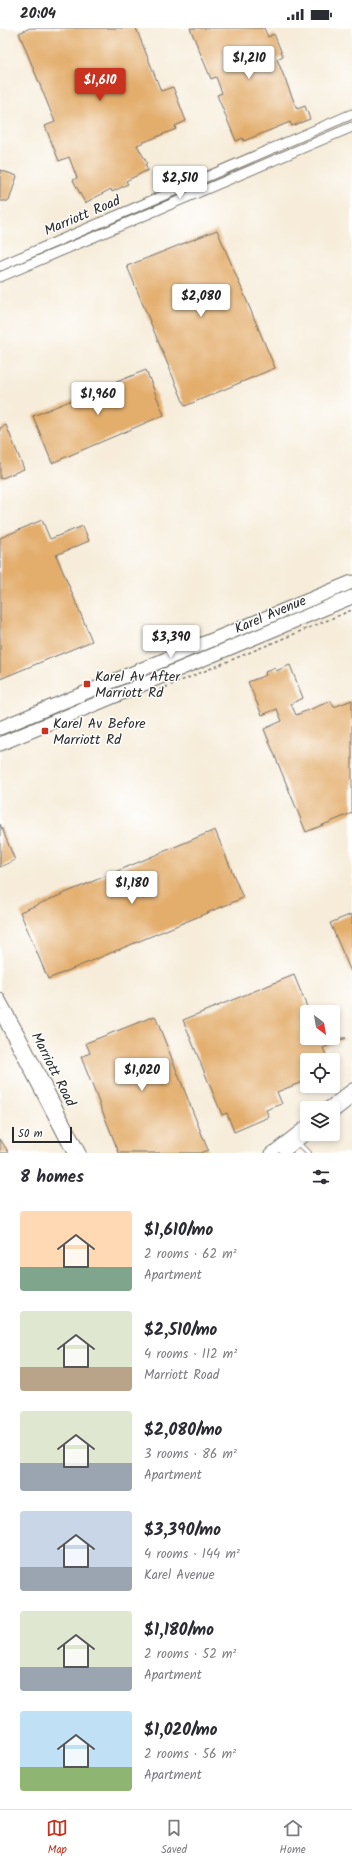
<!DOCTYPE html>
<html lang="en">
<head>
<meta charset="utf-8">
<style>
	:root { --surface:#fff; --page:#f7f7f7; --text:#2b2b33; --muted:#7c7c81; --line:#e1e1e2; --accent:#c8321e }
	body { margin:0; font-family:Kalam,sans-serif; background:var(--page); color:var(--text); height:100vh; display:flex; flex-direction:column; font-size:15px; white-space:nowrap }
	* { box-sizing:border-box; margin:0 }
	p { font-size:13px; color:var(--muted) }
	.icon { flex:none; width:22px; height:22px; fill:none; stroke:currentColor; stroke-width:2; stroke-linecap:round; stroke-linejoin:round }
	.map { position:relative; height:1125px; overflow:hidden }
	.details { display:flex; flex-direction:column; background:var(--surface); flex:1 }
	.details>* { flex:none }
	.needle { width:26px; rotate:149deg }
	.fabs { position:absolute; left:300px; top:977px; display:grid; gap:8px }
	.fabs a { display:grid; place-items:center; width:40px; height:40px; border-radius:4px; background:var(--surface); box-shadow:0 2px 6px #0003; font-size:20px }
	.scale { position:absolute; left:12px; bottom:10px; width:60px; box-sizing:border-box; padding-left:4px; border:2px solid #2b2b2b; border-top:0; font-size:11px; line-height:14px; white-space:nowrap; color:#2b2b2b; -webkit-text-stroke:3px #fff; paint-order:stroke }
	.price { position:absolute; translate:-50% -34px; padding:0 9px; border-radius:4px; background:#fff; color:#222; font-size:13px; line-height:26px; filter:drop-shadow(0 1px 2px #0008) }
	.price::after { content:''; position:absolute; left:50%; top:24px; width:12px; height:9px; margin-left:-6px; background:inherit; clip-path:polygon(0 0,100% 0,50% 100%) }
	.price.selected { background:var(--accent); color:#fff }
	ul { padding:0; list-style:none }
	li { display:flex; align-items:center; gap:12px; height:100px; padding:0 20px }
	li span { display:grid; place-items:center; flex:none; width:112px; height:80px; border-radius:4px; color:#555 }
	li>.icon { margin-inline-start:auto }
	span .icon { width:48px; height:48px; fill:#fffc; stroke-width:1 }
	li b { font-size:17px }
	h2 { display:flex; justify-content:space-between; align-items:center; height:48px; padding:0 20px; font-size:17px }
	.status { display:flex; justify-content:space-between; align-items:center; height:28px; padding:0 20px; background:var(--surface); direction:ltr }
	.status svg { height:11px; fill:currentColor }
	.tabs { display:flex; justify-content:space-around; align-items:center; height:56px; border-top:1px solid var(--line); background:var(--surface); font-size:11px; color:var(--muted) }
	.tabs a { display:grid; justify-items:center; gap:2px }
	.tabs .selected { color:var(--accent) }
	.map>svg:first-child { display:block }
	.building { fill:#e3ad6c }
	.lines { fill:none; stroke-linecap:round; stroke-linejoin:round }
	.lane-casing { stroke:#726f68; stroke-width:6 }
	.street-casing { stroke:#726f68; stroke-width:11 }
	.secondary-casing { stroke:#726f68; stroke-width:15 }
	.path { stroke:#726f68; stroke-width:1.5; stroke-dasharray:3 3; stroke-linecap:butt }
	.lane { stroke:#fff; stroke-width:4.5 }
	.street { stroke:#fff; stroke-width:9 }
	.secondary { stroke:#fff; stroke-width:13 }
	.poi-dot { fill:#c8321e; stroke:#fff; stroke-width:1.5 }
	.labels { text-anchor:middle; stroke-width:3; stroke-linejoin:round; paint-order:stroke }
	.street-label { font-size:14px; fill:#2b2b2b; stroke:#fff }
	.poi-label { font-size:14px; fill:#2b2b2b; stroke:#fff; text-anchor:start }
</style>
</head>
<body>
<div class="status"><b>20:04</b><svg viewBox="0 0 49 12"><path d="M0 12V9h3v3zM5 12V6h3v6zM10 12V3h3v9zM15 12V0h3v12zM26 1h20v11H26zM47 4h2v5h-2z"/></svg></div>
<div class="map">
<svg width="352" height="1125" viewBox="0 0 352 1125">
	<rect width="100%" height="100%" fill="#fff"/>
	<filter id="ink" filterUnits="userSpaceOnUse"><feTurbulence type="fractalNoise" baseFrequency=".025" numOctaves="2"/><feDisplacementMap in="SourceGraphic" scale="8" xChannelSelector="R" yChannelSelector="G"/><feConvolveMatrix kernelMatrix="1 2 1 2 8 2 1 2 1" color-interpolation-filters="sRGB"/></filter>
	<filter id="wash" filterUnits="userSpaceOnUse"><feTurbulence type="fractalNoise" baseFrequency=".012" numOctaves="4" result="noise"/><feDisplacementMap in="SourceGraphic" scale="16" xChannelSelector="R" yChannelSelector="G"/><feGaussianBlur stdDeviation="0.9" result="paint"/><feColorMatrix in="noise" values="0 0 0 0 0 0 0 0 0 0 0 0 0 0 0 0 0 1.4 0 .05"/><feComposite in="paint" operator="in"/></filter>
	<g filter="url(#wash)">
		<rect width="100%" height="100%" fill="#f6ecd9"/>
		<g id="blocks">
			<path class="building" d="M30 0H136L161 63 173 59 186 93 175 98 176 101 137 117 147 135 145 137 148 142 126 153 128 156 112 164 111 161 85 175 73 152 77 150 69 129 59 133 45 98 55 94 19 5Z
				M190 0H264L268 9 274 6 283 28 277 31 297 81 305 78 310 91 292 98 290 94 244 113 243 110 236 113 217 67 222 65 216 49 211 51Z
				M0 142 17 148 9 173H0Z
				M217 202 275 340 185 378 127 238Z
				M146 342 164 387 52 435 33 388Z
				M6 397 24 441 0 451V400Z
				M42 492 50 511 83 498 89 513 56 527 92 613 0 651V510Z
				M290 637 303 670 291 676 296 687 331 673 334 679 352 672V785L306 804 264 701 282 693 277 681 262 687 248 654 266 647 265 644 275 640 276 643Z
				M0 796 15 832 0 839Z
				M215 802 243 870 48 951 20 884Z
				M352 886V946L330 895Z
				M294 947 309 984H307V1010H346L323 1020 328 1032H307V1052L277 1064 282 1076 266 1082 269 1089 234 1104 227 1085 222 1087 183 992Z
				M155 988 208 1122 200 1125H119L81 1029 90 1025 86 1015Z
				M0 1111 9 1125H0Z"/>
		</g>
	</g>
	<g filter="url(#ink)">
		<use href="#blocks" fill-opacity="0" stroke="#726f68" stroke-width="1"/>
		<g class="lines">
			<g class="lane-casing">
				<path id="lane" d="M297 1114 308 1125"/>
			</g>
			<g class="street-casing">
				<path id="street" d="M0 238 352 86
					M0 249 352 99
					M0 970 21 1008 81 1125
					M0 986 72 1125
					M326 1080 352 1060
					M333 1086 352 1071
					M270 1125 307 1096
					M284 1125 308 1106"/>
			</g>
			<g class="secondary-casing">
				<path id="secondary" d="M0 700 352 554
					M0 716 352 569"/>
			</g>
			<path class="path" d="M154 664 352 582"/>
			<use href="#lane" class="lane"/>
			<use href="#street" class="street"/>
			<use href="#secondary" class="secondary"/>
		</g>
	</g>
	<g class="poi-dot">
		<rect x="83" y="652" width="8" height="8" rx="2"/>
		<rect x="41" y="699" width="8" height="8" rx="2"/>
	</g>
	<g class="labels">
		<g class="street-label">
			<text transform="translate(82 187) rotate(-23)" y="5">Marriott Road</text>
			<text transform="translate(270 586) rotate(-23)" y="5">Karel Avenue</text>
			<text transform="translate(54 1041) rotate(63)" y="5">Marriott Road</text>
		</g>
		<g class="poi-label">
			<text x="95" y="653">Karel Av After<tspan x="95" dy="16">Marriott Rd</tspan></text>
			<text x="53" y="700">Karel Av Before<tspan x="53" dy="16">Marriott Rd</tspan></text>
		</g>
	</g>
</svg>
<div class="fabs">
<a><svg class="needle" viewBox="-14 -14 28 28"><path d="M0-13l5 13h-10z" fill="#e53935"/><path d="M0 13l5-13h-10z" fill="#7c7c81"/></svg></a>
<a><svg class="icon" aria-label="locate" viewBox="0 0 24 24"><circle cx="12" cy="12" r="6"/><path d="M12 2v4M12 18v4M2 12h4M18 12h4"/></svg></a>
<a><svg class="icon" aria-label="layers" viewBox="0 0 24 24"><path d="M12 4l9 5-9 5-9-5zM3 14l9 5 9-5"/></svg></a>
</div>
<div class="scale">50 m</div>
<b class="price" style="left:249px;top:52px">$1,210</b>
<b class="price selected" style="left:100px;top:74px">$1,610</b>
<b class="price" style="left:180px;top:172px">$2,510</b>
<b class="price" style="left:201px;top:290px">$2,080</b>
<b class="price" style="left:98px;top:388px">$1,960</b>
<b class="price" style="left:171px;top:631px">$3,390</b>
<b class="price" style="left:132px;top:877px">$1,180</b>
<b class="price" style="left:142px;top:1064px">$1,020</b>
</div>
<section class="details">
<h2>8 homes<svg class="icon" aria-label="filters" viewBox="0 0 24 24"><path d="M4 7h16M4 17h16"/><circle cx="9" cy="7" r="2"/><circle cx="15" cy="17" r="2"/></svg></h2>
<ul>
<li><span style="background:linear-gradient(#ffd9b3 70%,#7fa58c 0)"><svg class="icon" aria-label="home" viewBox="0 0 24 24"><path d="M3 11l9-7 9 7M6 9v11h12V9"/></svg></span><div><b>$1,610/mo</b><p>2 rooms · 62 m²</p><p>Apartment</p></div></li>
<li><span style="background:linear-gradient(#dfe7d0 70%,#b9a48a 0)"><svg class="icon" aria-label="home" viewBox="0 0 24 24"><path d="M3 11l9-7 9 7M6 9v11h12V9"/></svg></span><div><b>$2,510/mo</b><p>4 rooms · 112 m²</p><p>Marriott Road</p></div></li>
<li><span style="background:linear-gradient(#dfe7d0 65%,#9aa5b1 0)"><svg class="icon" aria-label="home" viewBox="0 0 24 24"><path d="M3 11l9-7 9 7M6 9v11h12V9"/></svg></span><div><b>$2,080/mo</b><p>3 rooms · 86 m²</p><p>Apartment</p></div></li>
<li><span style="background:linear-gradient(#c9d6e8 70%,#9aa5b1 0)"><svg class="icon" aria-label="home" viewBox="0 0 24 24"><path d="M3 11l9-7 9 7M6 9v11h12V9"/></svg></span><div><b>$3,390/mo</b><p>4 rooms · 144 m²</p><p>Karel Avenue</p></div></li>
<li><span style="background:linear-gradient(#dfe7d0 70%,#9aa5b1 0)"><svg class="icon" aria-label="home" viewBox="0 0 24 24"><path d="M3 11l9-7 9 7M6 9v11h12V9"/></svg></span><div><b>$1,180/mo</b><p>2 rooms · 52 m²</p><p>Apartment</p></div></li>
<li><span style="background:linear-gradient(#bfe0f5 70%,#8fb573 0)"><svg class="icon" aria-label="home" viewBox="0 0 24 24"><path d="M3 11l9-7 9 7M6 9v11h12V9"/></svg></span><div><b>$1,020/mo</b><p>2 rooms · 56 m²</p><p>Apartment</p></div></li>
</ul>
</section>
<nav class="tabs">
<a class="selected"><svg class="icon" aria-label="map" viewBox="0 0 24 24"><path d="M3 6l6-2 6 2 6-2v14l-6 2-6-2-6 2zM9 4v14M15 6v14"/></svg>Map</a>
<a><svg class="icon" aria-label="saved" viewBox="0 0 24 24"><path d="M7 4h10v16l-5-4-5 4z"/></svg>Saved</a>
<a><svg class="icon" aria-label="home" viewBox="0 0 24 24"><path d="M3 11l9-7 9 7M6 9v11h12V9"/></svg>Home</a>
</nav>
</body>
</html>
